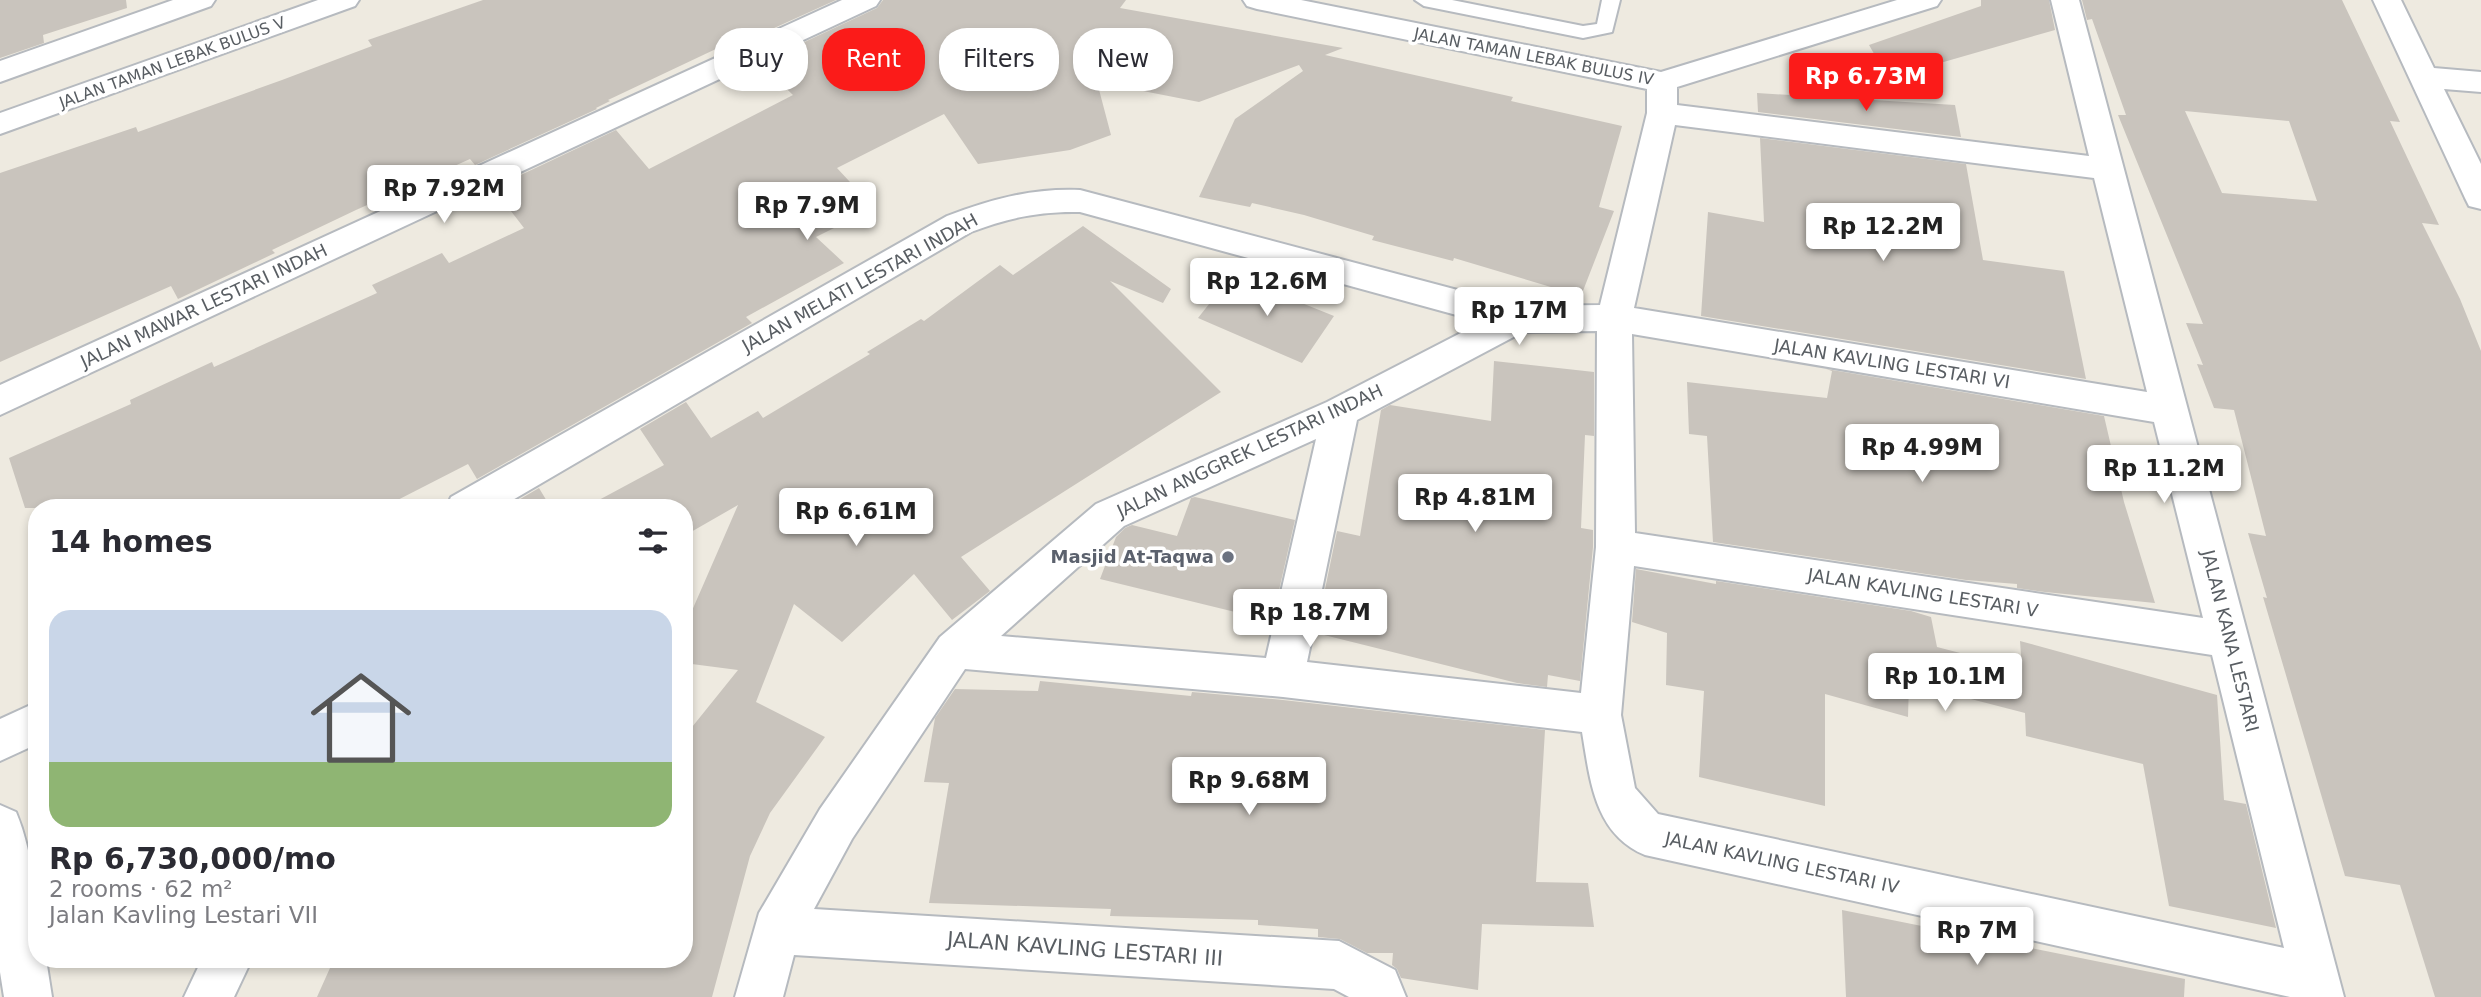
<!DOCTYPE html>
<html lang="en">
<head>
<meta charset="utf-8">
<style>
	:root { --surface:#fff; --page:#f2f2f3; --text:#2b2b33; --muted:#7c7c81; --line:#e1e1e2; --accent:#fb1b19 }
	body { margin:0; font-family:"DejaVu Sans",sans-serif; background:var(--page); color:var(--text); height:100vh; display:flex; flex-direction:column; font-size:26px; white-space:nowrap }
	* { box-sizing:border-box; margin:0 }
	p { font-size:23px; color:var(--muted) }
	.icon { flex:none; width:38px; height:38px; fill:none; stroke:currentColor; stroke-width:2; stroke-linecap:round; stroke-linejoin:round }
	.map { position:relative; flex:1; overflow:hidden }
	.side { position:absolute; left:28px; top:499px; width:665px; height:469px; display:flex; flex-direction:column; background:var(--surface); border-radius:28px; box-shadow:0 4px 10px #0003 }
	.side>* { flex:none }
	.hud { position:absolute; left:714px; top:28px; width:665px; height:63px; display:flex; gap:14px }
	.price { position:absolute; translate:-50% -60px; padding:0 16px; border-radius:7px; background:#fff; color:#222; font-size:23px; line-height:46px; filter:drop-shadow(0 2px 4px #0008) }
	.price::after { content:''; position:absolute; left:50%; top:42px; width:21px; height:16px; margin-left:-10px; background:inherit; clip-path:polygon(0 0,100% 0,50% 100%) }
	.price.active { background:var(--accent); color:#fff }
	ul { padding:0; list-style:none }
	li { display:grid; align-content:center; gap:14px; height:371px; padding:0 21px }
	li+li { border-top:2px solid var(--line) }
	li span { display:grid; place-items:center; height:217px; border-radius:21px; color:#555 }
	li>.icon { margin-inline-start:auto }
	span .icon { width:126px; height:126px; fill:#fffc; stroke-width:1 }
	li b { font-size:30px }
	h2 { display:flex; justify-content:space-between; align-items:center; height:84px; padding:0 21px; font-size:30px }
	.tag { padding:0 24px; border-radius:28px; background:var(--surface); box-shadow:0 4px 10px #0003; font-size:24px; line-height:63px }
	.tag.active { background:var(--accent); color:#fff }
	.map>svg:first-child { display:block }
	.building { fill:#c9c4bd; fill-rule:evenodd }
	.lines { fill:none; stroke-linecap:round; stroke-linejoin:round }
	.lane-casing { stroke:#b6babf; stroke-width:4 }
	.street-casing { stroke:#b6babf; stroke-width:4 }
	.lane { fill:#fff; fill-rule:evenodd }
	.street { fill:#fff; fill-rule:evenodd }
	.worship-dot { fill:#6b7280; stroke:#fff; stroke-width:2.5 }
	.labels { text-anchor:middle; stroke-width:7; stroke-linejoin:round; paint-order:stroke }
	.far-street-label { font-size:16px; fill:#595e63; stroke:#fff }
	.street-label { font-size:18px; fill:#595e63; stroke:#fff }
	.worship-label { font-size:18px; font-weight:bold; fill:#5b616d; stroke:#fff; text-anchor:end }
	.near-street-label { font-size:21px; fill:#595e63; stroke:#fff }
</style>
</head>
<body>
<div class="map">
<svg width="2481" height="997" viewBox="0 0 2481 997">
	<rect width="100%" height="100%" fill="#eeeae0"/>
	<path class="building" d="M0 0H126L127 8 43 35 44 43 0 58Z
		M483 0H836L741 43 737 39 608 100 610 101 596 108 597 109 475 165 470 159 356 210 272 250 275 253 178 299 171 286 0 362V173L136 127 138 132 282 80 372 46 368 40Z
		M883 0H1126L1120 8 1343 48 1325 55 1513 97 1511 101 1622 126 1599 207 1614 211 1581 296 1454 258 1453 261 1372 240 1374 236 1304 215 1252 203 1250 207 1199 197 1235 119 1303 71 1299 65 1199 102 1097 82 1111 135 1070 150 978 164 944 114 837 168 874 208 816 237 844 263 746 317 752 323 477 479 468 464 382 508H25L9 458 131 404 130 400 212 362 214 367 377 293 372 285 442 253 449 263 524 228 493 188 616 130 649 169 793 95 760 63 877 8Z
		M1981 0H2049L2055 30 1888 78 1869 45 1981 6Z
		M2082 0H2342L2400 122 2390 121 2439 225 2422 223 2460 299 2481 351V997H2435L2400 885 2345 876 2263 597 2267 598 2248 533 2266 536 2234 410 2214 408 2197 364 2203 365 2186 323 2203 324 2118 115H2126L2092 19 2087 20ZM2185 111 2289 121 2317 201 2222 193Z
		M1757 93 1955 105 1961 137 1758 112Z
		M1760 138 1966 164 1983 260 2064 271 2086 379 1701 316 1708 212 1764 222Z
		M1083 226 1171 289 1163 303 1110 281 1221 392 961 557 990 591 952 620 914 574 842 642 794 604 756 702 825 737 770 813 750 856 712 997H317L334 959H684V737L738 670 684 663V629L738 505 684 536V508H584L664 465 640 429 686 402 711 438 758 411 763 418 870 354 867 352 921 319 924 321 1000 265 1013 275Z
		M1232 275 1334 316 1302 363 1198 318Z
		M1494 361 1594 372V436L1585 435 1581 528 1593 530V547L1580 681 1548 675 1547 687 1517 683 1316 633 1337 531 1360 536 1381 410 1390 405 1491 421Z
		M1826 369 2104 416 2124 502 2155 603 2045 592 2017 588V584L1966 580 1713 542 1707 436 1689 434 1687 382 1827 398 1832 371Z
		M539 488 551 508H505Z
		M1195 497 1295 520 1272 621 1100 579 1116 537 1125 528 1132 525 1177 536 1191 498Z
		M1636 569 1716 584V581L1911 611 1931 617 1937 647 2022 669 2020 641 2217 695 2224 800 2246 804 2276 928 2169 906 2143 764 2026 736 2025 713 1909 683 1908 717 1825 694V806L1699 777 1704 691 1666 685 1667 633 1632 622Z
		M1040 681 1191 696 1192 692 1283 700 1545 730 1536 882 1588 883 1594 927 1482 924 1478 990 1401 978 1397 969 1392 965 1393 953H1367L1340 939 1318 937V929L1258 925V920L1110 916 1111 909 929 903 949 783 924 782 935 718 955 689 1038 691Z
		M1842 910 2185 979 2184 997H1846Z"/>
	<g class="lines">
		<g class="lane-casing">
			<path id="lane" d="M1415 0H1452L1583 26 1597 24 1602 0H1620L1612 32 1583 38 1424 6Z"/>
		</g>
		<g class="street-casing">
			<path id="street" d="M173 0H215L211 6 0 82V61Z
				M318 0H359L355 6 0 134V113Z
				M842 0H880L876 6 0 415V385Z
				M1243 0H1301L1661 72 1897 0H1941L1937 6 1677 87V105L2089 156 2051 0H2079L2344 997H2290L1645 855C1594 834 1590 779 1582 732L1283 697 965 669 852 839 814 909 1339 941 1395 970 1406 997H1349L1334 989 794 955 783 997H735L759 913 820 809 940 637 1096 504 1327 402 1482 322 1080 212C1040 211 1008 218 971 232L499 508H446L451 497 947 216C991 199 1033 188 1080 190L1518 306 1600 305 1647 113V89L1257 9 1247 6ZM1675 125 2094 178 2147 392 1634 308ZM1597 331 1596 547 1581 693 1307 662 1357 420 1523 332ZM1632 334 2154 422 2203 618 1635 533ZM1316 439 1266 658 1001 636 1124 526ZM1634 566 2212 655 2284 948 1658 814 1635 788 1621 715Z
				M2373 0H2401L2434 68 2481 72V92L2444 89 2481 164V209L2469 206 2465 198Z
				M37 702V744L0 761V719Z
				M0 805 16 812C35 857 37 911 37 959H46L52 997H4L0 972Z
				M202 959H252L234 997H184Z"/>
		</g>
		<use href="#lane" class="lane"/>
		<use href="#street" class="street"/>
	</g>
	<circle class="worship-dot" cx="1228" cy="557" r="7"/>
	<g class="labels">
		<g class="far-street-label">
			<text transform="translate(1534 56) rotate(11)" y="6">JALAN TAMAN LEBAK BULUS IV</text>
			<text transform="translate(172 62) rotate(-20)" y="6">JALAN TAMAN LEBAK BULUS V</text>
		</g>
		<g class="street-label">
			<text transform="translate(860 283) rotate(-29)" y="6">JALAN MELATI LESTARI INDAH</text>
			<text transform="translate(204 306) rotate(-25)" y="6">JALAN MAWAR LESTARI INDAH</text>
			<text transform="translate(1892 364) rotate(9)" y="6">JALAN KAVLING LESTARI VI</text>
			<text transform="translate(1250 451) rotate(-25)" y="6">JALAN ANGGREK LESTARI INDAH</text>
			<text transform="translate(1923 593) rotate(9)" y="6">JALAN KAVLING LESTARI V</text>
			<text transform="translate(2230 641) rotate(76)" y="6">JALAN KANA LESTARI</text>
			<text transform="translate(1782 863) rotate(12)" y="6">JALAN KAVLING LESTARI IV</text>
		</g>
		<g class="worship-label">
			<text x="1214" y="563">Masjid At-Taqwa</text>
		</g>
		<g class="near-street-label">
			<text transform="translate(1085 949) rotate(4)" y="7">JALAN KAVLING LESTARI III</text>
		</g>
	</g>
</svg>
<b class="price active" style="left:1866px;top:113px">Rp 6.73M</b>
<b class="price" style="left:444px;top:225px">Rp 7.92M</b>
<b class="price" style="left:807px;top:242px">Rp 7.9M</b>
<b class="price" style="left:1883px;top:263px">Rp 12.2M</b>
<b class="price" style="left:1267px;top:318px">Rp 12.6M</b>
<b class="price" style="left:1519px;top:347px">Rp 17M</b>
<b class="price" style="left:1922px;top:484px">Rp 4.99M</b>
<b class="price" style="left:2164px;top:505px">Rp 11.2M</b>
<b class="price" style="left:1475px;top:534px">Rp 4.81M</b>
<b class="price" style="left:856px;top:548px">Rp 6.61M</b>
<b class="price" style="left:1310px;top:649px">Rp 18.7M</b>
<b class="price" style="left:1945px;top:713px">Rp 10.1M</b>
<b class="price" style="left:1249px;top:817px">Rp 9.68M</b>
<b class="price" style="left:1977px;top:967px">Rp 7M</b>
<div class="hud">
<a class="tag">Buy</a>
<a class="tag active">Rent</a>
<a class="tag">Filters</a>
<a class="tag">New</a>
</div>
<section class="side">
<h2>14 homes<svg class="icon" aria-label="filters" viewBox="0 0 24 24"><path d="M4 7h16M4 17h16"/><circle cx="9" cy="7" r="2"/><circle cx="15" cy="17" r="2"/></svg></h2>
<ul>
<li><span style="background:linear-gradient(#c9d6e8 70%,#8fb573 0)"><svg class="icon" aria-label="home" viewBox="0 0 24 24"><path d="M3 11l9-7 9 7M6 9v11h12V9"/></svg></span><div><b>Rp 6,730,000/mo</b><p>2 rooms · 62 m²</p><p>Jalan Kavling Lestari VII</p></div></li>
</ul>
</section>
</div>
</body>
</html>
